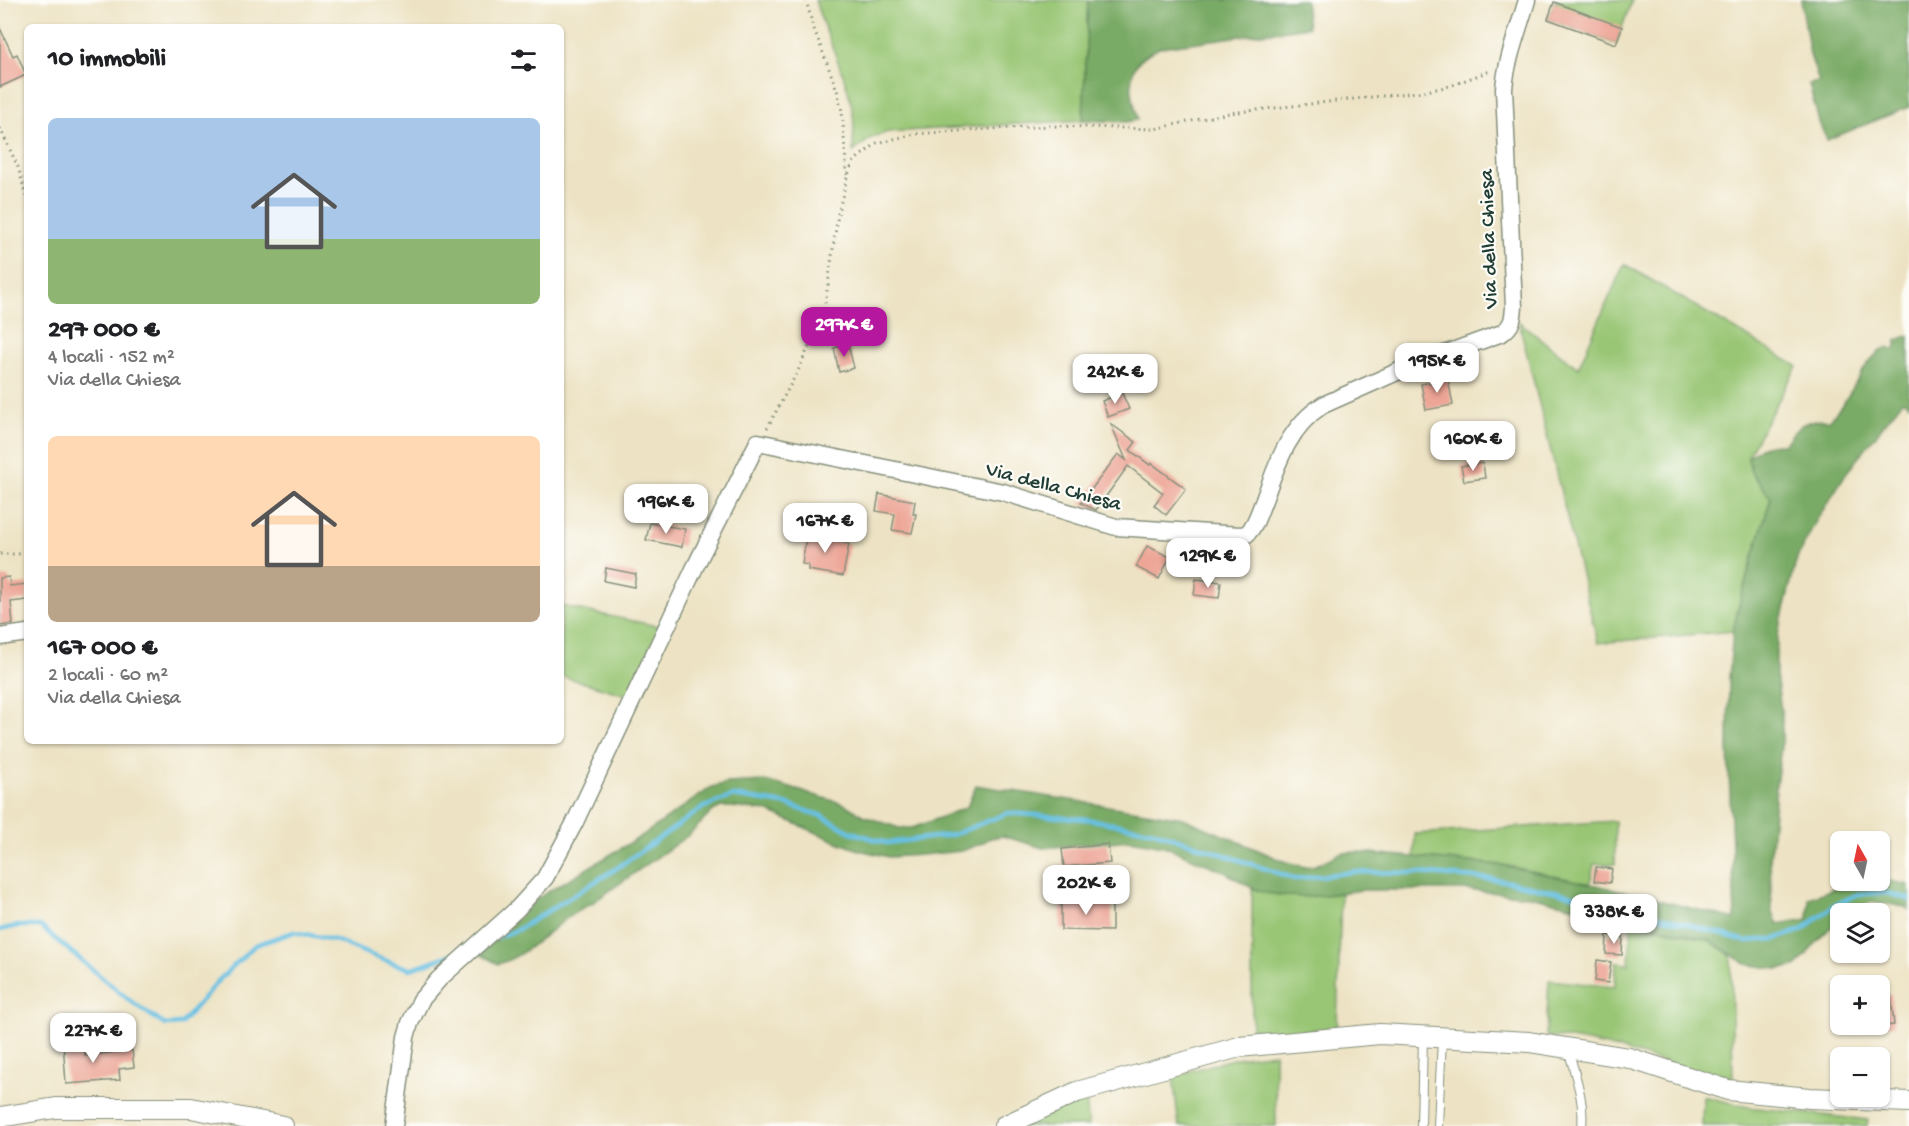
<!DOCTYPE html>
<html lang="it">
<head>
<meta charset="utf-8">
<style>
	:root { --surface:#fff; --page:#f2f2f2; --text:#202124; --muted:#757577; --accent:#b5179e }
	body { margin:0; font-family:"Gochi Hand",sans-serif; background:var(--page); color:var(--text); height:100vh; display:flex; flex-direction:column; font-size:22px; white-space:nowrap }
	* { box-sizing:border-box; margin:0 }
	p { font-size:20px; color:var(--muted) }
	.icon { flex:none; width:33px; height:33px; fill:none; stroke:currentColor; stroke-width:2; stroke-linecap:round; stroke-linejoin:round }
	.map { position:relative; flex:1; overflow:hidden }
	.sheet { position:absolute; left:24px; top:24px; width:540px; height:720px; display:flex; flex-direction:column; background:var(--surface); border-radius:9px; box-shadow:0 2px 4px #0004 }
	.sheet>* { flex:none }
	.needle { width:39px; rotate:351deg }
	.buttons { position:absolute; left:1830px; top:831px; display:grid; gap:12px }
	.buttons a { display:grid; place-items:center; width:60px; height:60px; border-radius:9px; background:var(--surface); box-shadow:0 2px 4px #0004; font-size:30px }
	.price { position:absolute; translate:-50% -51px; padding:0 14px; border-radius:12px; background:#fff; color:#222; font-size:20px; line-height:39px; filter:drop-shadow(0 2px 3px #0008) }
	.price::after { content:''; position:absolute; left:50%; top:36px; width:18px; height:14px; margin-left:-9px; background:inherit; clip-path:polygon(0 0,100% 0,50% 100%) }
	.price.active { background:var(--accent); color:#fff }
	ul { padding:0; list-style:none }
	li { display:grid; align-content:center; gap:12px; height:318px; padding:0 24px }
	li span { display:grid; place-items:center; height:186px; border-radius:9px; color:#555 }
	li>.icon { margin-inline-start:auto }
	span .icon { width:108px; height:108px; fill:#fffc; stroke-width:1 }
	li b { font-size:26px }
	h2 { display:flex; justify-content:space-between; align-items:center; height:72px; padding:0 24px; font-size:26px }
	.map>svg:first-child { display:block }
	.green { fill:#99c674; stroke:#5c8254; stroke-width:1.5 }
	.forest { fill:#7aab66; stroke:#4c744d; stroke-width:1.5 }
	.lines { fill:none; stroke-linecap:round; stroke-linejoin:round }
	.stream { stroke:#67c1e4; stroke-width:4.5 }
	.building { fill:#eda596 }
	.service-casing { stroke:#86907c; stroke-width:10 }
	.minor-casing { stroke:#86907c; stroke-width:19 }
	.tertiary-casing { stroke:#86907c; stroke-width:22 }
	.path { stroke:#86907c; stroke-width:3; stroke-dasharray:1.5 4.5; stroke-linecap:butt }
	.service { stroke:#fff; stroke-width:8 }
	.minor { stroke:#fff; stroke-width:16 }
	.tertiary { stroke:#fff; stroke-width:20 }
	.labels { text-anchor:middle; stroke-width:4.5; stroke-linejoin:round; paint-order:stroke }
	.street-label { font-size:21px; fill:#1f3d34; stroke:#fdfcf7 }
</style>
</head>
<body>
<div class="map">
<svg width="1909" height="1126" viewBox="0 0 1909 1126">
	<rect width="100%" height="100%" fill="#fdfcf7"/>
	<filter id="ink" filterUnits="userSpaceOnUse"><feTurbulence type="fractalNoise" baseFrequency=".0167" numOctaves="2"/><feDisplacementMap in="SourceGraphic" scale="12" xChannelSelector="R" yChannelSelector="G"/><feConvolveMatrix kernelMatrix="1 2 1 2 8 2 1 2 1" color-interpolation-filters="sRGB"/></filter>
	<filter id="wash" filterUnits="userSpaceOnUse"><feTurbulence type="fractalNoise" baseFrequency=".008" numOctaves="4" result="noise"/><feDisplacementMap in="SourceGraphic" scale="24" xChannelSelector="R" yChannelSelector="G"/><feGaussianBlur stdDeviation="1.35" result="paint"/><feColorMatrix in="noise" values="0 0 0 0 0 0 0 0 0 0 0 0 0 0 0 0 0 1.4 0 .05"/><feComposite in="paint" operator="in"/></filter>
	<g filter="url(#wash)">
		<rect width="100%" height="100%" fill="#ede3c4"/>
		<path class="green" d="M815 0H1088L1083 120 888 132 871 138 853 152C853 140 855 127 853 115 848 75 826 38 815 0Z
			M1555 0H1632L1616 44 1548 19Z
			M1624 264 1797 366 1748 456 1751 472 1771 498 1741 597 1733 631 1598 643 1519 322 1578 368Z
			M561 606 662 627 630 696 561 676Z
			M1615 821V864H1594L1590 884 1502 865 1414 858 1415 834Z
			M1252 888C1282 898 1311 897 1341 893L1337 1028 1252 1036Z
			M1632 922 1709 940 1731 956 1733 1084C1671 1065 1611 1042 1546 1036L1549 980 1615 987 1616 963 1629 964Z
			M1275 1053 1276 1126H1179L1173 1076 1236 1058Z
			M1703 1096 1748 1107 1868 1120 1867 1126H1702Z
			M1086 1099 1089 1126H1017Z"/>
		<path class="forest" d="M1088 0H1305L1308 27 1161 47C1122 63 1130 86 1138 120L1126 122 1083 120Z
			M1801 0H1909V107L1827 140 1820 125 1809 84 1819 82 1810 55Z
			M1909 335V405L1903 400 1847 472 1816 521 1797 558 1779 629 1776 653V675L1782 717V739L1776 786 1770 860 1772 911 1778 924 1808 919 1809 898 1854 881 1880 879 1909 885V910L1905 907 1871 901 1854 913 1840 914V919L1821 937 1796 967 1777 969 1746 964 1709 940 1530 896 1467 890H1362L1309 897 1286 896 1266 893 1252 888 1223 871 1164 846 1130 840 1043 848 1003 836 990 838 982 843 962 851 921 855 889 857 859 850 840 843 767 811 732 807H721L713 811 690 834 592 903C573 912 558 925 542 938 527 949 516 959 498 964L480 954 539 897 640 837 712 787 727 783 765 781 787 787 844 804 864 816 899 828H912L926 823 967 807 976 785 1183 818 1286 862 1305 867 1316 865 1341 853 1358 852 1502 865 1614 889 1735 919 1728 748 1729 677 1733 631 1741 597 1771 498 1751 472 1748 457C1762 445 1768 444 1785 444 1799 423 1804 420 1830 420 1835 413 1841 407 1845 400 1858 383 1866 356 1888 347L1895 350 1897 340Z"/>
		<g class="lines">
			<path class="stream" d="M0 930 17 926H40L129 1000 165 1025 181 1024 217 982 255 945 294 932 335 940 378 958 410 969 459 952
				M495 938 517 930 614 870 704 807 733 796 785 804 822 816 851 832 887 843 952 835 1008 813 1086 819 1154 831 1295 879 1354 872 1418 873 1499 880 1616 904 1746 941 1775 939 1802 930 1833 906 1858 894 1887 893 1909 899"/>
		</g>
		<g id="blocks">
			<path class="building" d="M1554 2 1622 27 1616 44 1548 19Z
				M0 28 13 56 17 54 26 75 0 87Z
				M848 344 854 368 839 372 834 348Z
				M1448 379 1453 405 1426 410 1421 384Z
				M1122 393 1129 409 1108 417 1102 401Z
				M1111 424 1136 442 1130 450 1150 465 1151 463 1186 489 1166 515 1154 505 1163 493 1128 466 1096 510 1081 503 1118 454 1126 460Z
				M1483 463 1485 478 1464 481 1461 466Z
				M879 494 915 501 913 514H916L912 533 892 530 895 514 876 511Z
				M650 523 685 529 682 547 646 540Z
				M812 531 835 535 834 541 849 544 843 576 808 570V565L802 564 806 538 810 539Z
				M1147 546 1170 557 1159 579 1136 567Z
				M606 568 636 574 634 587 604 581Z
				M9 577 10 586 27 584V600L11 602 13 624 0 626V578Z
				M1196 579 1221 582 1219 598 1194 595Z
				M1108 844 1110 863 1064 867 1062 849Z
				M1596 867 1612 869 1610 883 1594 881Z
				M1061 901 1112 902V931L1061 930Z
				M1607 935 1623 936 1622 955 1606 954Z
				M1597 960 1611 962 1608 983 1595 981Z
				M1891 995 1894 1025 1882 1026 1880 996Z
				M84 1040 85 1056 132 1050 134 1067 119 1069 120 1080 66 1084 63 1042Z"/>
		</g>
	</g>
	<g filter="url(#ink)">
		<use href="#blocks" fill-opacity="0" stroke="#86907c" stroke-width="1.5"/>
		<g class="lines">
			<g class="service-casing">
				<path id="service" d="M1568 1048C1574 1073 1585 1100 1582 1126
					M1421 1126 1423 1037
					M1438 1126 1442 1038"/>
			</g>
			<g class="minor-casing">
				<path id="minor" d="M0 637 27 633
					M394 1126 406 1037 410 1023 421 1000 439 979 517 909 545 878 574 824 695 567 758 442 1003 492 1116 527 1240 535 1247 534C1256 525 1259 512 1264 500 1277 464 1289 426 1323 405L1406 368 1502 333C1512 326 1513 320 1514 307L1504 89C1506 61 1519 28 1527 0"/>
			</g>
			<g class="tertiary-casing">
				<path id="tertiary" d="M0 1117 56 1108H191L283 1126
					M1004 1126 1077 1092 1239 1047 1380 1034 1529 1042 1629 1058 1728 1090 1810 1098 1909 1102"/>
			</g>
			<path class="path" d="M806 0 813 26 837 90 842 111 847 175
				M0 128 18 167 27 199
				M767 428 798 371 821 319 826 298 838 214 847 177 854 161 877 143 915 134 989 129 1052 126 1154 129 1229 113 1426 91 1450 86 1492 70
				M0 554H27"/>
			<use href="#service" class="service"/>
			<use href="#minor" class="minor"/>
			<use href="#tertiary" class="tertiary"/>
		</g>
	</g>
	<g class="labels">
		<g class="street-label">
			<text transform="translate(1487 239) rotate(-92)" y="7">Via della Chiesa</text>
			<text transform="translate(1054 485) rotate(15)" y="7">Via della Chiesa</text>
		</g>
	</g>
</svg>
<div class="buttons">
<a><svg class="needle" viewBox="-14 -14 28 28"><path d="M0-13l5 13h-10z" fill="#e53935"/><path d="M0 13l5-13h-10z" fill="#757577"/></svg></a>
<a><svg class="icon" aria-label="layers" viewBox="0 0 24 24"><path d="M12 4l9 5-9 5-9-5zM3 14l9 5 9-5"/></svg></a>
<a>+</a>
<a>−</a>
</div>
<b class="price active" style="left:844px;top:358px">297K €</b>
<b class="price" style="left:1437px;top:394px">195K €</b>
<b class="price" style="left:1115px;top:405px">242K €</b>
<b class="price" style="left:1473px;top:472px">160K €</b>
<b class="price" style="left:666px;top:535px">196K €</b>
<b class="price" style="left:825px;top:554px">167K €</b>
<b class="price" style="left:1208px;top:589px">129K €</b>
<b class="price" style="left:1086px;top:916px">202K €</b>
<b class="price" style="left:1614px;top:945px">338K €</b>
<b class="price" style="left:93px;top:1064px">227K €</b>
<section class="sheet">
<h2>10 immobili<svg class="icon" aria-label="filters" viewBox="0 0 24 24"><path d="M4 7h16M4 17h16"/><circle cx="9" cy="7" r="2"/><circle cx="15" cy="17" r="2"/></svg></h2>
<ul>
<li><span style="background:linear-gradient(#a9c7e8 65%,#8fb573 0)"><svg class="icon" aria-label="home" viewBox="0 0 24 24"><path d="M3 11l9-7 9 7M6 9v11h12V9"/></svg></span><div><b>297 000 €</b><p>4 locali · 152 m²</p><p>Via della Chiesa</p></div></li>
<li><span style="background:linear-gradient(#ffd9b3 70%,#b9a48a 0)"><svg class="icon" aria-label="home" viewBox="0 0 24 24"><path d="M3 11l9-7 9 7M6 9v11h12V9"/></svg></span><div><b>167 000 €</b><p>2 locali · 60 m²</p><p>Via della Chiesa</p></div></li>
</ul>
</section>
</div>
</body>
</html>
